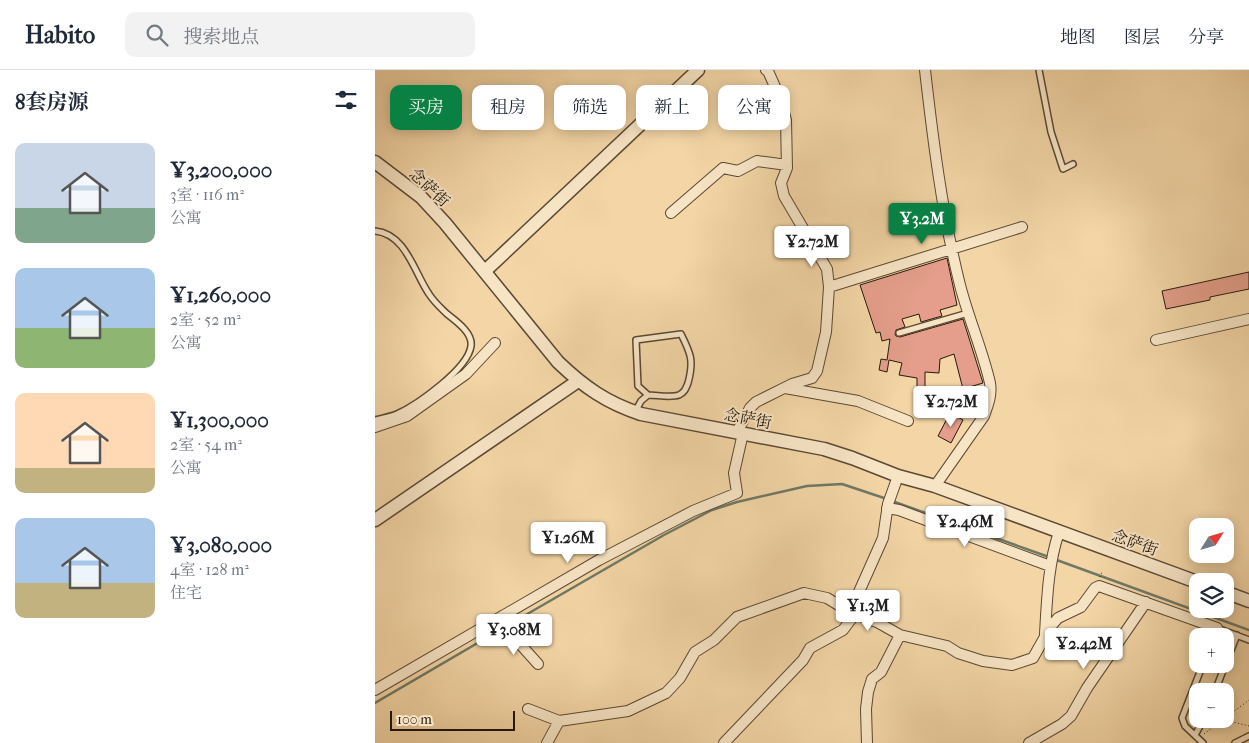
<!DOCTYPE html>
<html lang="zh">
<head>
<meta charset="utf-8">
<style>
	:root { --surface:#fff; --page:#f2f2f3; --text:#1f2937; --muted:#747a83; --line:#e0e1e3; --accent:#0b8043 }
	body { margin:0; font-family:"IM FELL French Canon","Noto Serif SC",serif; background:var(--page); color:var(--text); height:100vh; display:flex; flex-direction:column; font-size:19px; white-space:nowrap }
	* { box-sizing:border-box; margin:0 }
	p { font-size:16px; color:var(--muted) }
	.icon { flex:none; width:28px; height:28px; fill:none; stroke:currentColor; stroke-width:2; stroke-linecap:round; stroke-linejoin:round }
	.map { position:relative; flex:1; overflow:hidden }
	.panel { display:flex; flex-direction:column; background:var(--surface); width:375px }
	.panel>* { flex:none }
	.guide { position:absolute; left:15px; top:15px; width:475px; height:45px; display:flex; gap:10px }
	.needle { width:32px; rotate:53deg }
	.controls { position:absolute; left:814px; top:448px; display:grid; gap:10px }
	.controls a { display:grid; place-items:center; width:45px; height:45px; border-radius:10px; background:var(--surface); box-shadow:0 2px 12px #0003; font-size:25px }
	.scale { position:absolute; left:15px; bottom:12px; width:125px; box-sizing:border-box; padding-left:5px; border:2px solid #271a0d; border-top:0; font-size:14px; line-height:18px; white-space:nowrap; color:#271a0d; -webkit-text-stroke:4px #f7e4c5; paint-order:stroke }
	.price { position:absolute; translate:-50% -42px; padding:0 11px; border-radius:5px; background:#fff; color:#222; font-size:16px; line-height:32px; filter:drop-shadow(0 1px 2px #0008) }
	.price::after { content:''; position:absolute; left:50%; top:30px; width:15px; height:11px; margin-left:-8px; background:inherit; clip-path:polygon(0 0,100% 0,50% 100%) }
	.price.selected { background:var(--accent); color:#fff }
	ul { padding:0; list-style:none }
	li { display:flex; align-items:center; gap:15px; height:125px; padding:0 15px }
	li span { display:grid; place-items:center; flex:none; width:140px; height:100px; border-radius:10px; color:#555 }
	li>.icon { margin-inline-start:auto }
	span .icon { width:60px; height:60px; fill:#fffc; stroke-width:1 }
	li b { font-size:21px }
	h2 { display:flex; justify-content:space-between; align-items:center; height:60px; padding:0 15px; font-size:21px }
	.chip { padding:0 18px; border-radius:10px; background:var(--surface); box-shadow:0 2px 12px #0003; font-size:18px; line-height:45px }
	.chip.selected { background:var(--accent); color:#fff }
	header { display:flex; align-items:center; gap:30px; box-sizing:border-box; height:70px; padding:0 25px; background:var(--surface); border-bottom:1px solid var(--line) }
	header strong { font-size:24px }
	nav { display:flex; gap:28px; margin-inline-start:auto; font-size:18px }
	.search { width:350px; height:45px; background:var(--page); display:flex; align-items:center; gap:12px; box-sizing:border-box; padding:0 18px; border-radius:10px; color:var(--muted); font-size:19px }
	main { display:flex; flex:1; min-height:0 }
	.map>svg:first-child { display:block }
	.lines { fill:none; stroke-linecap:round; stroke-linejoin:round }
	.stream { stroke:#6e7966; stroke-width:2.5 }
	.building { fill:#e49e8b; stroke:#271a0d }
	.service-casing { stroke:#5a4933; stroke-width:8 }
	.minor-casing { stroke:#5a4933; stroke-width:12 }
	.tertiary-casing { stroke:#5a4933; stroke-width:15 }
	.path { stroke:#271a0d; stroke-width:1; stroke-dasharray:1 2.5; stroke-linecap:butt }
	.service { stroke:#f7e4c5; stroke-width:5 }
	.minor { stroke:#f7e4c5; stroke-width:10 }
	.tertiary { stroke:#f7e4c5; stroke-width:12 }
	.labels { text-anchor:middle; stroke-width:4; stroke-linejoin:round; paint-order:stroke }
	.street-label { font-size:16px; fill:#271a0d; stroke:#f7e4c5 }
</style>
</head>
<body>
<header>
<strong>Habito</strong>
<div class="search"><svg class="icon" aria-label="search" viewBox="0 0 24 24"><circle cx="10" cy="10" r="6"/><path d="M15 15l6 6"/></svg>搜索地点</div>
<nav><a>地图</a><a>图层</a><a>分享</a></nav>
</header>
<main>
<section class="panel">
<h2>8套房源<svg class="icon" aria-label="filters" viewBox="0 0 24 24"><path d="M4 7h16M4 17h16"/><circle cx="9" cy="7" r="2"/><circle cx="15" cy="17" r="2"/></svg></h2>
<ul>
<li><span style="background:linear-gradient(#c9d6e8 65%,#7fa58c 0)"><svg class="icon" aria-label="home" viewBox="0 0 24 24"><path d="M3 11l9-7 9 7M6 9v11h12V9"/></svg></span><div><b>¥3,200,000</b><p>3室 · 116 m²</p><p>公寓</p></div></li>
<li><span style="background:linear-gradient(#a9c7e8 60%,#8fb573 0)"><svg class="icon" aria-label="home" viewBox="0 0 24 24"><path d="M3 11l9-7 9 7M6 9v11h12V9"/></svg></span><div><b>¥1,260,000</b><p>2室 · 52 m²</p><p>公寓</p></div></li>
<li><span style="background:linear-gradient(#ffd9b3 75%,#c2b280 0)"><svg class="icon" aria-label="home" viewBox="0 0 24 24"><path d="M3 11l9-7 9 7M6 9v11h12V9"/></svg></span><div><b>¥1,300,000</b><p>2室 · 54 m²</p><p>公寓</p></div></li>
<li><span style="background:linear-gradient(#a9c7e8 65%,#c2b280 0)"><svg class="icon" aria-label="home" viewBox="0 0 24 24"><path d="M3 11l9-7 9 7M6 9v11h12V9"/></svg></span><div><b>¥3,080,000</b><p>4室 · 128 m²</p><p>住宅</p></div></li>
</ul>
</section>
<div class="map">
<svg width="874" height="673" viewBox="0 0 874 673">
	<rect width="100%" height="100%" fill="#f3d5a6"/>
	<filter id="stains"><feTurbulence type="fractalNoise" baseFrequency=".004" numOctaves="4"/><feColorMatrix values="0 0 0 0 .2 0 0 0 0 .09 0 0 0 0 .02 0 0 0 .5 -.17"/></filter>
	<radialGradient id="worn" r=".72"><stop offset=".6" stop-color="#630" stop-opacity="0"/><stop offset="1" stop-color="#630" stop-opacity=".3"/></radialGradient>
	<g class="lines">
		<path class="stream" d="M517 431 674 487
			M679 489 874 560
			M135 554 289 465 337 440 362 432 432 416 467 414 512 429
			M0 633 130 557"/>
	</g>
	<path class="building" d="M572 188 582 235 565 240 567 246 546 252 544 244 527 249 530 257 521 260 520 264 521 266 525 267 588 249 608 313 588 319 579 284 565 289 564 303 550 302V319H542V308L524 305 527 293 514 290 512 302 504 300 506 289 512 290 515 269 507 271 505 262 501 263 485 215Z
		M874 202V219L835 227V230L791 239 787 221Z
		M590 324 603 327 599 341 579 336 580 331 592 333Z
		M575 343 588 350 576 373 563 366Z"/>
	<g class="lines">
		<g class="service-casing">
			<path id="service" d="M664 0 676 62 688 99 698 94
				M0 161C31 164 39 202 54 224 59 232 66 238 72 244 81 251 98 263 96 276 93 299 42 335 22 344 15 347 7 348 0 350
				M524 263 593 243
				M260 342 266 331 273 325C282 325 296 328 304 325 310 322 311 318 313 313 319 291 316 284 306 264L261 270 263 316 273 325
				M838 566 842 558 874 570
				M828 594 807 648 810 656 828 673
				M840 621 862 565
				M820 665 829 649
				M860 673 874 666"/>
		</g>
		<g class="minor-casing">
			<path id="minor" d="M550 0C558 70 567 142 584 211 592 245 607 278 615 313 617 325 613 335 609 346L560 416
				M296 143 348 98 363 101 382 91 412 95
				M454 217 647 157
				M781 270 874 249
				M410 318 483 331 533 351
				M0 357 32 346 91 304 120 273
				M362 362 375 338 381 332 417 314 437 308 442 301 451 262 454 217 452 199 409 126 406 113 412 98 411 50 405 28 393 1 391 0
				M512 438 524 440 675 496
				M475 542 508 468 513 434 523 406
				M127 546 145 574 163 594
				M670 564C672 529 673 495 684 462
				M0 620 224 490 318 441 362 423 359 403 368 363
				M153 639 184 651 253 641 291 623 305 608 320 582 339 570 362 547 429 523 452 528 475 542 502 552 525 565 572 576 583 583 608 591 637 595 658 588 676 556 683 548 706 537 720 518 724 516 842 558
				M172 673 184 651
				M349 673 428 590 435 578 468 560 480 544
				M492 673 491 639 493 622 497 609 506 602 525 565
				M654 673 687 654 696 646 712 618 771 532"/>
		</g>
		<g class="tertiary-casing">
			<path id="tertiary" d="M0 92 46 127 70 153 183 292C209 317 232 333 266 344L449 379 477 388 523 406 560 416 822 512
				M110 201 323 0
				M0 450 203 311
				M850 522 874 531"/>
		</g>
		<path class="path" d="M725 507 727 502
			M846 649 874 656
			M829 664 874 630"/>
		<use href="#service" class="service"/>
		<use href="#minor" class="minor"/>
		<use href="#tertiary" class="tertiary"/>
	</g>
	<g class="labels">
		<g class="street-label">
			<text transform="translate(55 117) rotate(43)" y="6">念萨街</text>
			<text transform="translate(373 348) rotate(11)" y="6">念萨街</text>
			<text transform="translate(760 472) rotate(20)" y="6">念萨街</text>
		</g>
	</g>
	<rect width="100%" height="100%" filter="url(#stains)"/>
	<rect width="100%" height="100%" fill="url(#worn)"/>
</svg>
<div class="controls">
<a><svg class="needle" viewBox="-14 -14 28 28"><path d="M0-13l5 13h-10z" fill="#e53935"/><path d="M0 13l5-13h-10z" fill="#747a83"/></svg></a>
<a><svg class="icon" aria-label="layers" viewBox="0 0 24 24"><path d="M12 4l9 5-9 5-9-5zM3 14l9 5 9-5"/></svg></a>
<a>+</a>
<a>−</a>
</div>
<div class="scale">100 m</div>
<b class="price selected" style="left:547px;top:175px">¥3.2M</b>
<b class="price" style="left:437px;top:198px">¥2.72M</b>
<b class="price" style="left:576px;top:358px">¥2.72M</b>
<b class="price" style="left:590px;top:478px">¥2.46M</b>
<b class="price" style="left:193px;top:494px">¥1.26M</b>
<b class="price" style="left:493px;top:562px">¥1.3M</b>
<b class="price" style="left:139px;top:586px">¥3.08M</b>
<b class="price" style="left:709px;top:600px">¥2.42M</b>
<div class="guide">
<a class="chip selected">买房</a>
<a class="chip">租房</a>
<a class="chip">筛选</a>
<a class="chip">新上</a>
<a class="chip">公寓</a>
</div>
</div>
</main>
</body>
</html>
